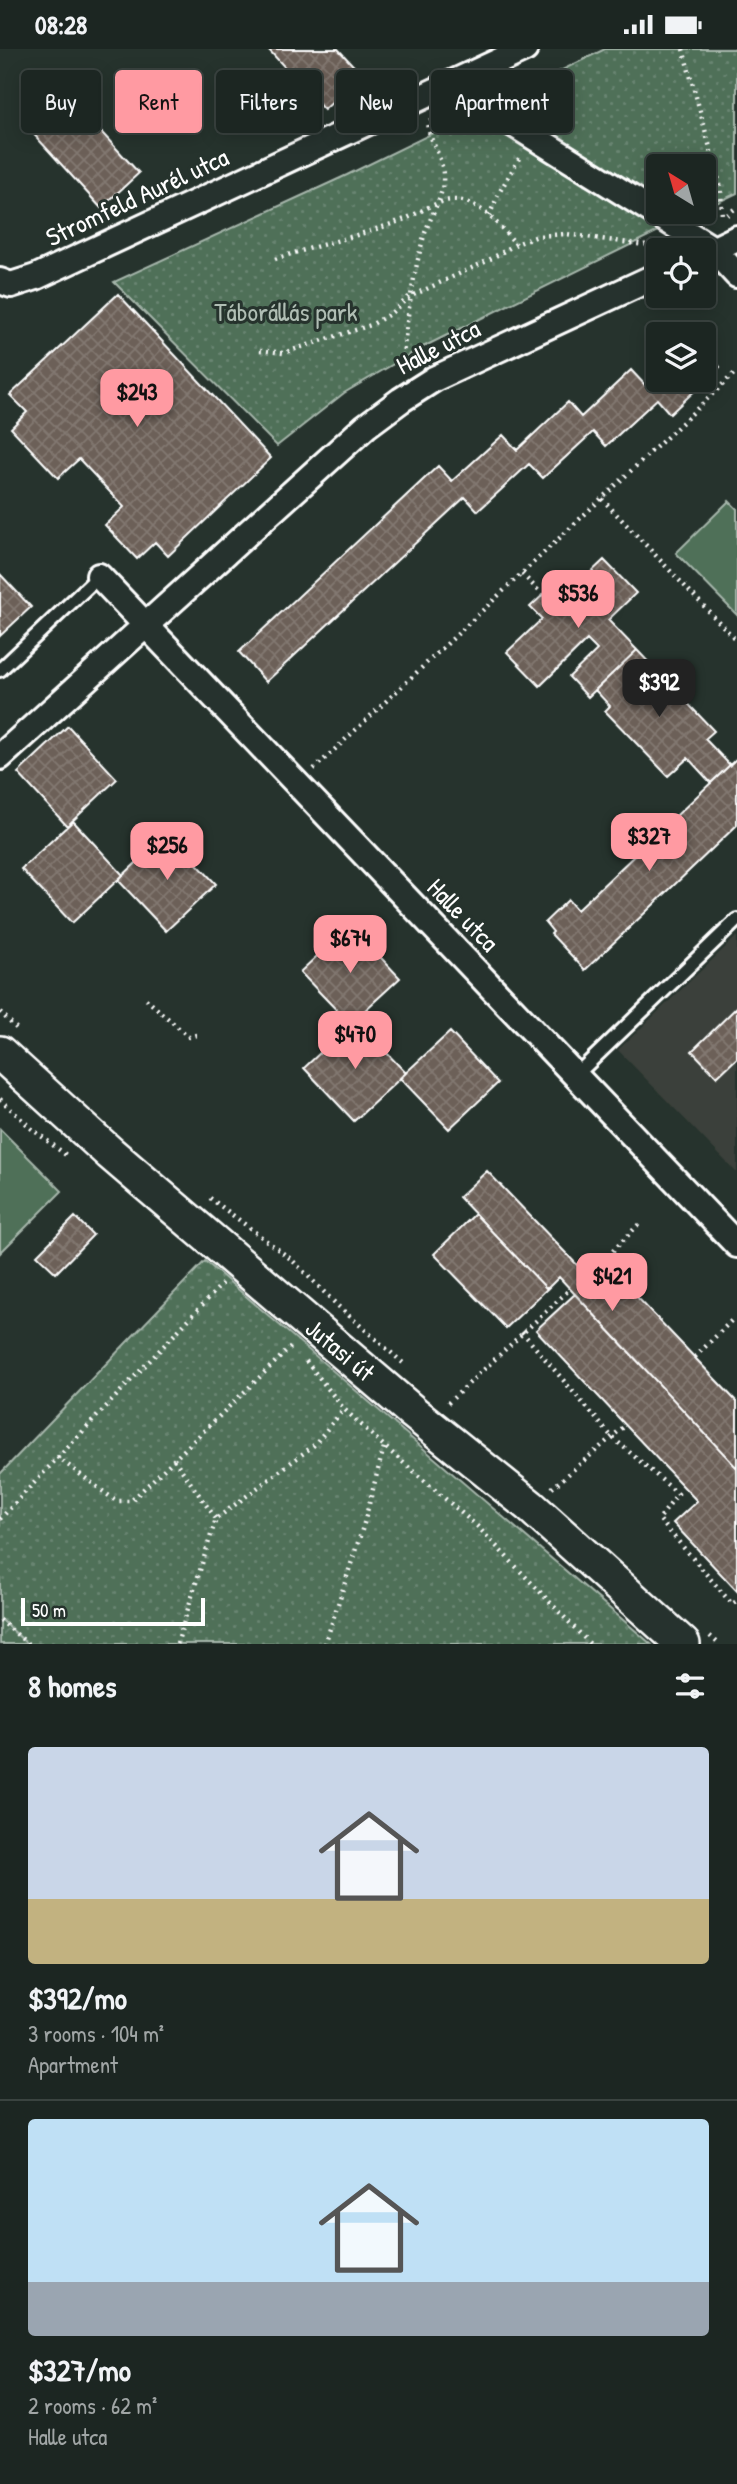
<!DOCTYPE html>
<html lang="en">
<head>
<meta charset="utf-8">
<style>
	:root { --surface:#1c2622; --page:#252e2a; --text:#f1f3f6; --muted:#a0a5a5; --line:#3a4340; --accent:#ff9aa2 }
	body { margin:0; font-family:"Patrick Hand",sans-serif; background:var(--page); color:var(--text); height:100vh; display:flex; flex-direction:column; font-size:26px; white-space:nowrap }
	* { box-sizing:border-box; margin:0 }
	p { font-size:23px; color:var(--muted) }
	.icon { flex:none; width:38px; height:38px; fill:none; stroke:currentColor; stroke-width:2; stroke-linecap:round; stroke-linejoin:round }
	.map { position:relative; height:1595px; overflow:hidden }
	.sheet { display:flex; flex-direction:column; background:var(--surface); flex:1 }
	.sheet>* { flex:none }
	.banner { position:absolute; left:21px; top:21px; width:696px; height:63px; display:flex; gap:14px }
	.needle { width:46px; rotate:323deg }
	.controls { position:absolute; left:646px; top:105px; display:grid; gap:14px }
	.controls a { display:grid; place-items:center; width:70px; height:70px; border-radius:7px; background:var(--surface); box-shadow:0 4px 18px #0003,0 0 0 2px var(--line); font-size:35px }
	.scale { position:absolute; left:21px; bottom:18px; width:184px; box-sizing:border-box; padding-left:7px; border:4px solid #fff; border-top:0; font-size:19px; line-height:24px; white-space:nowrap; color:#fff; -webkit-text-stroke:5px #26332d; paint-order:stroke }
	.price { position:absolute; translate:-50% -60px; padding:0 16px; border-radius:14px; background:var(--accent); color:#111; font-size:23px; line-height:46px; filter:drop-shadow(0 2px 4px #0008) }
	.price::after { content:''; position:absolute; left:50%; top:42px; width:21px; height:16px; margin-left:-10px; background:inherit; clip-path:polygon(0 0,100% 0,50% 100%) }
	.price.selected { background:#222; color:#fff }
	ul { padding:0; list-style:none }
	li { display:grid; align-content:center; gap:14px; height:371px; padding:0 28px }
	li+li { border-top:2px solid var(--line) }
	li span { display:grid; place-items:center; height:217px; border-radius:7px; color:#555 }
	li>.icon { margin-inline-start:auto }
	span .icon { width:126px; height:126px; fill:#fffc; stroke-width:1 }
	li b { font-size:30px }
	h2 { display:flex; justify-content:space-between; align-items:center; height:84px; padding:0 28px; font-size:30px }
	.tag { padding:0 24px; border-radius:7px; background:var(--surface); box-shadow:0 4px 18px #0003,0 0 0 2px var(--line); font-size:24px; line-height:63px }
	.tag.selected { background:var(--accent); color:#111 }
	.status { display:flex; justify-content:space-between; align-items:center; height:49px; padding:0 35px; background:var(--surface); direction:ltr }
	.status svg { height:19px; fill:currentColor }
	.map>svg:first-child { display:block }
	.built { fill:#3b403a }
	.green { fill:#4f6f59; stroke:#a7b7ac; stroke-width:2 }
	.forest { fill:url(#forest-crowns); stroke:#a7b7ac; stroke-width:2 }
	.park { fill:url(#park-dots); stroke:#a7b7ac; stroke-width:2 }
	.building { fill:url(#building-cross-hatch); stroke:#fff; stroke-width:2 }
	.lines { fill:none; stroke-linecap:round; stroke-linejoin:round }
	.lane-casing { stroke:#fff; stroke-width:18 }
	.street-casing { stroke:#fff; stroke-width:30 }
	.secondary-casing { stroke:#fff; stroke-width:38 }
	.path { stroke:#fff; stroke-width:4.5; stroke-dasharray:2 5; stroke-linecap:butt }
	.lane { stroke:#26332d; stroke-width:12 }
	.street { stroke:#26332d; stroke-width:24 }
	.secondary { stroke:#26332d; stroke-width:33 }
	.labels { text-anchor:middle; stroke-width:6; stroke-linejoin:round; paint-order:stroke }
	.street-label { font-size:26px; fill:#fff; stroke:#26332d }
	.park-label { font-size:26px; fill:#b0beb4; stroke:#26332d }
</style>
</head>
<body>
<div class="status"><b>08:28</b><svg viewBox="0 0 49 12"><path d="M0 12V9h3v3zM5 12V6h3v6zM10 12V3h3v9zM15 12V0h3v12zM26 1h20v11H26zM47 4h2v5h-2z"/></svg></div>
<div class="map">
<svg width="737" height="1595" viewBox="0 0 737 1595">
	<defs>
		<pattern id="forest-crowns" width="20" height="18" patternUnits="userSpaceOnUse" patternTransform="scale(1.75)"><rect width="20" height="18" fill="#4f6f59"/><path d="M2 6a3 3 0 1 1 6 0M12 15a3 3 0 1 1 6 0" fill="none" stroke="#698572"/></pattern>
		<pattern id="park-dots" width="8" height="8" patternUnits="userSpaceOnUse" patternTransform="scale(1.75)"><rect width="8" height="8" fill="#4f6f59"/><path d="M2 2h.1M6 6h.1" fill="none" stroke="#698572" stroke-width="1.8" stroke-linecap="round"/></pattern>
		<pattern id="building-cross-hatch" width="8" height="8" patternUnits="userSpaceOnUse" patternTransform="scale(1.75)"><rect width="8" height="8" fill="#6c6058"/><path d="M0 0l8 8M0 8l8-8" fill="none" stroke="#827871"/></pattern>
	</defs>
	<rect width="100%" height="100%" fill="#26332d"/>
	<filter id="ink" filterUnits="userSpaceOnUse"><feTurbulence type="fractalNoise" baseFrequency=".0143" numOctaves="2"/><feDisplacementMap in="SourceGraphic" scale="14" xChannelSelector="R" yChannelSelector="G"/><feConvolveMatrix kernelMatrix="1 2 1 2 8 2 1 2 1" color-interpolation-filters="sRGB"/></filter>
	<g filter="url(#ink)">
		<path class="built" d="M737 887V1124L618 1001Z"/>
		<path class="green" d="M729 452 737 460V566L676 504Z
			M0 1080 62 1142 0 1204Z"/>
		<path class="forest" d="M0 1569 27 1595H0Z"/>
		<path class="park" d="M605 0H737V144L704 160V117H658V163H697L421 299 344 344 277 397 114 233 347 126Z
			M205 1212 651 1595H27L0 1569V1425Z"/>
		<path class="building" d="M268 0H338L362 26 324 61Z
			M67 46 139 124 101 159 29 80Z
			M118 245 271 409 168 507 155 493 137 510 105 476 124 458 79 410 58 429 11 379 27 363 10 346Z
			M704 300 720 318 670 365 657 350 606 397 593 383 543 429 529 415 478 462 465 448 266 633 239 603 438 417 452 432 503 386 517 401 568 353 581 368 631 321 645 336 658 324V331H704Z
			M604 511 636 544 608 571 637 601 588 648 569 628 597 601 587 591 540 637 507 603 542 570 530 558 558 532 569 544Z
			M0 525 31 558 0 587Z
			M637 601 714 682 705 690 730 716 711 734 688 709 668 727 605 662 610 657 595 641Z
			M68 677 117 730 67 777 18 724Z
			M737 709V776L585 921 551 885 553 883 545 873 568 851 577 861Z
			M73 772 123 826 72 874 21 820Z
			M168 784 216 835 166 882 118 831Z
			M350 876 400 929 350 975 300 923Z
			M737 958V1009L717 1028 692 1002Z
			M355 971 406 1024 354 1072 304 1019Z
			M450 983 498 1034 449 1080 400 1029Z
			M487 1122 582 1221 597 1206 737 1353V1419L559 1228 547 1240 459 1148Z
			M475 1165 547 1240 506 1279 434 1205Z
			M75 1168 93 1186 56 1224 37 1206Z
			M575 1245 737 1419V1542L673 1474 697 1452 536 1281Z"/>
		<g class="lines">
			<g class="lane-casing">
				<path id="lane" d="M0 621 99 527
					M575 1027 737 871"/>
			</g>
			<g class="street-casing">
				<path id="street" d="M449 35 713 200 737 226
					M704 205 737 189
					M0 232 11 236 36 228 525 0
					M99 527 737 1196
					M0 708 366 377 401 351 434 330 658 226"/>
			</g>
			<g class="secondary-casing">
				<path id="secondary" d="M0 1004 110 1104 414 1364 530 1457 683 1595"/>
			</g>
			<path class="path" d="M683 0 721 139 722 169
				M727 166 737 158
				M489 167 499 144 521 106
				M275 210C318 196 363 186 405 170 421 163 438 150 456 151 482 153 500 178 516 195
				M260 301 283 304 371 276 391 264 409 248 487 212 516 195 538 187 566 185 644 196 657 192
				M402 315C407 271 412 229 424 187 430 167 445 147 443 125 442 106 429 91 427 74L430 72
				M602 450 737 592
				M522 525 543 546
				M314 720 737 322
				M146 950 189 988 200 985
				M0 963 17 980
				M0 1050 32 1080 66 1106
				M210 1149 292 1211 338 1257 403 1314
				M603 1212 641 1173
				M522 1283 612 1388 678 1445 659 1470 732 1555 737 1552
				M695 1308 734 1269
				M306 1312 344 1360 384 1397 478 1478 590 1595
				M448 1354 570 1240
				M57 1408 116 1452H131L293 1296
				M174 1410 216 1470
				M552 1439 626 1376
				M0 1470 223 1234
				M0 1571 28 1595
				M710 1587 719 1595
				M177 1595 216 1470 313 1397 344 1360
				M325 1595 363 1478 384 1398"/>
			<use href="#lane" class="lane"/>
			<use href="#street" class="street"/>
			<use href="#secondary" class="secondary"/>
		</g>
	</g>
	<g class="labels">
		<g class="street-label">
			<text transform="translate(137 148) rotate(-25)" y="9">Stromfeld Aurél utca</text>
			<text transform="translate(438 298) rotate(-27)" y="9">Halle utca</text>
			<text transform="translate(463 866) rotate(46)" y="9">Halle utca</text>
			<text transform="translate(340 1301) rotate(40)" y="9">Jutasi út</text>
		</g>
		<g class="park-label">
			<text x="286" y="272">Táborállás park</text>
		</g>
	</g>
</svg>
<div class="controls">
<a><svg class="needle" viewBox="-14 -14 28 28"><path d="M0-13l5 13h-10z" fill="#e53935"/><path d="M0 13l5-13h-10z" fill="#a0a5a5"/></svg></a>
<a><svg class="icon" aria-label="locate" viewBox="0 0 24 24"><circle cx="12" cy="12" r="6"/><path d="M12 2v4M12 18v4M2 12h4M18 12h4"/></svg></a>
<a><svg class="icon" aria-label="layers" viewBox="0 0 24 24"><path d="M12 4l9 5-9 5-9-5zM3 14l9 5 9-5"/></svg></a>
</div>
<div class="scale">50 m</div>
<b class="price" style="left:137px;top:380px">$243</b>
<b class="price" style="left:578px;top:581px">$536</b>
<b class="price selected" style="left:659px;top:670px">$392</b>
<b class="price" style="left:649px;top:824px">$327</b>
<b class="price" style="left:167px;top:833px">$256</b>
<b class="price" style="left:350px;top:926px">$674</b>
<b class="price" style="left:355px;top:1022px">$470</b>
<b class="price" style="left:612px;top:1264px">$421</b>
<div class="banner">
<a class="tag">Buy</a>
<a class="tag selected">Rent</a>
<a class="tag">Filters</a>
<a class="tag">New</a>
<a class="tag">Apartment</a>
</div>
</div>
<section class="sheet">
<h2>8 homes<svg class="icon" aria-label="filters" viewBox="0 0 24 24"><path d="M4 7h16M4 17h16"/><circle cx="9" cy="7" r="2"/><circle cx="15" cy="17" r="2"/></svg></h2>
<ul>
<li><span style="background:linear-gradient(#c9d6e8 70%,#c2b280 0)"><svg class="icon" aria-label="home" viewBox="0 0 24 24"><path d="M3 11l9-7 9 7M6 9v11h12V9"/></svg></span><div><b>$392/mo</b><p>3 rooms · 104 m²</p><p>Apartment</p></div></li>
<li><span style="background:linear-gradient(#bfe0f5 75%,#9aa5b1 0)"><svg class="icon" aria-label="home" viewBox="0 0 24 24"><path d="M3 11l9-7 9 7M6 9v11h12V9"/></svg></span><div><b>$327/mo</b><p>2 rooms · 62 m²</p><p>Halle utca</p></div></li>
</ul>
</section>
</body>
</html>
